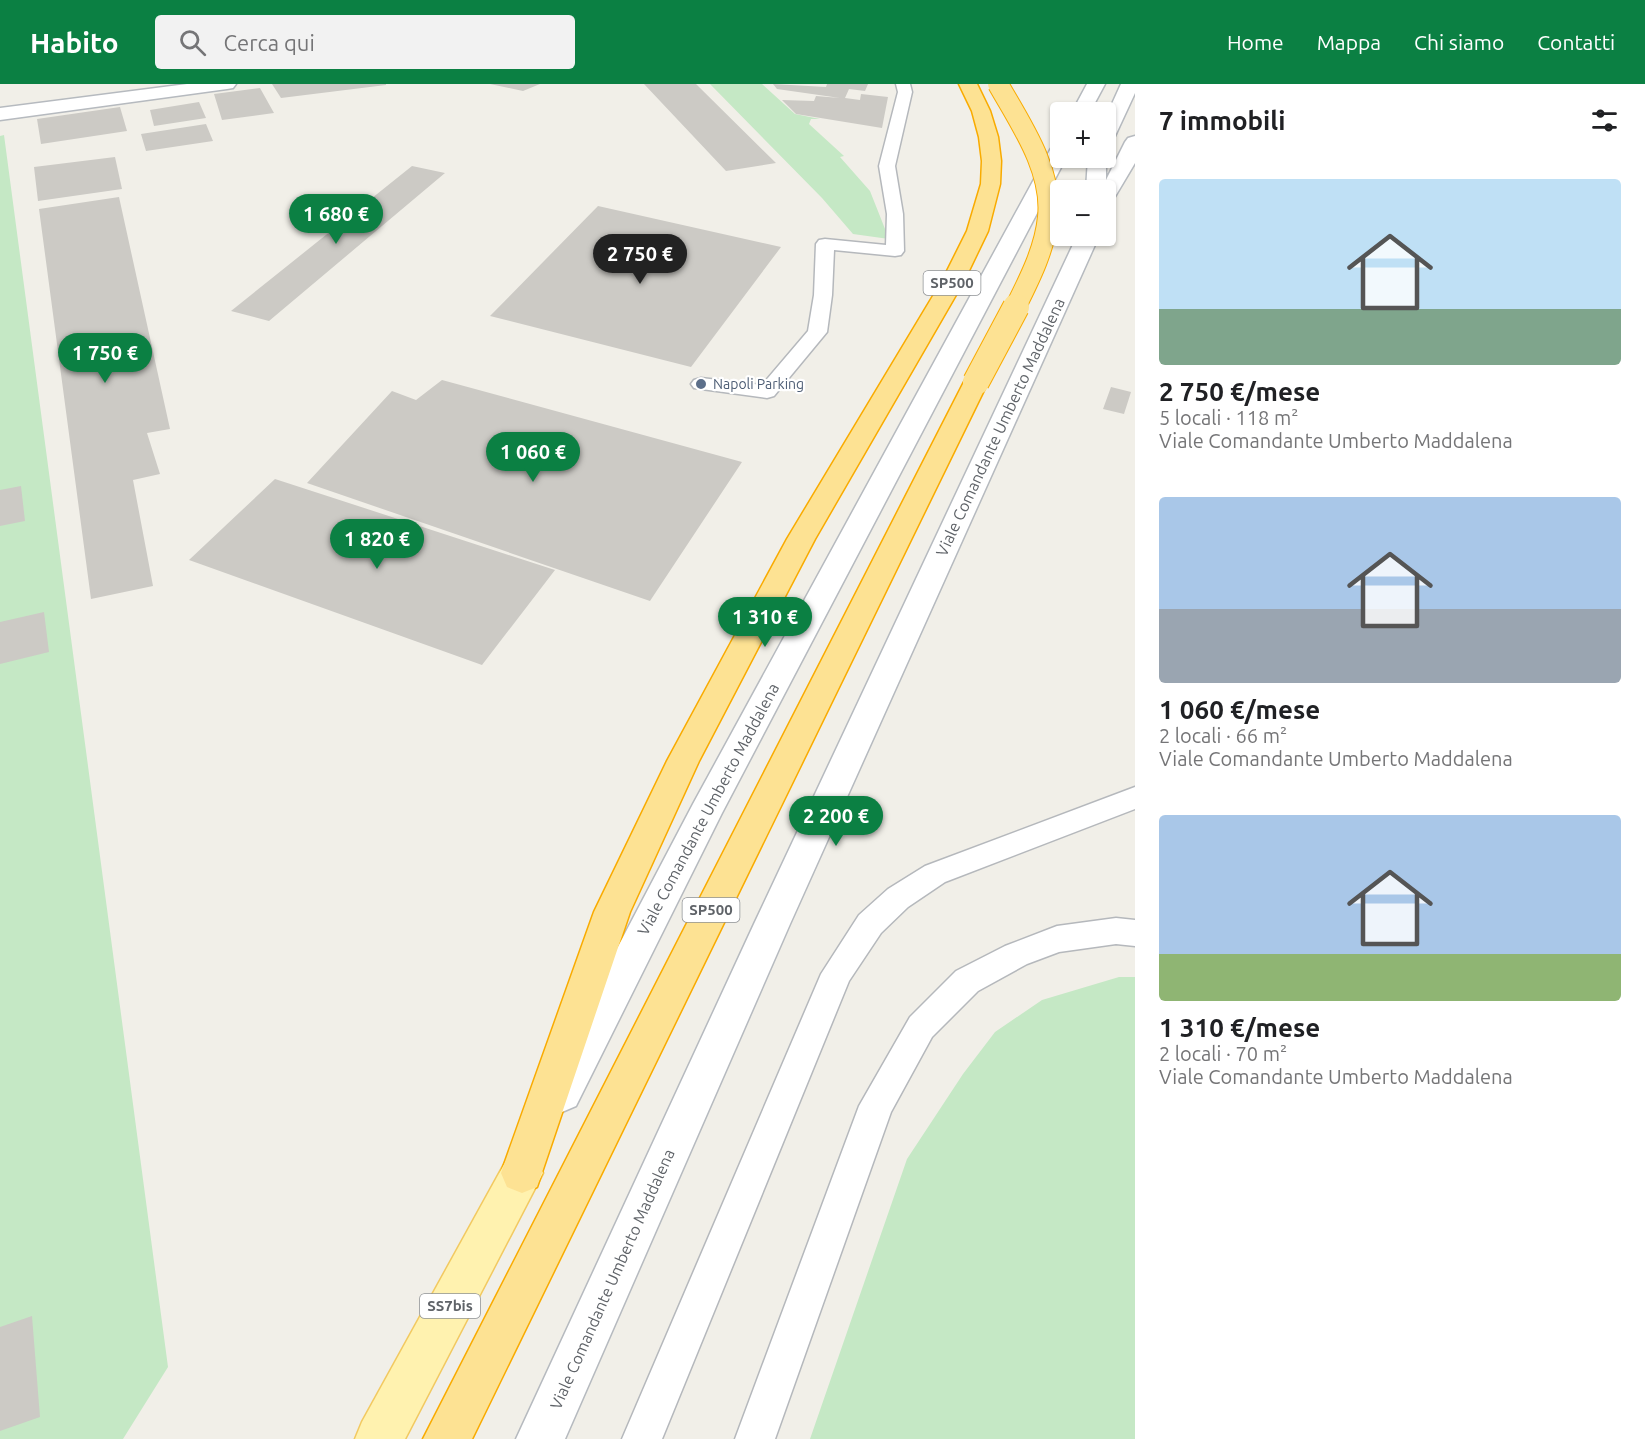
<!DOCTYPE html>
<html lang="it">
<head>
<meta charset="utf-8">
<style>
	:root { --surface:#fff; --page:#f2f2f2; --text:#202124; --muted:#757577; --accent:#0b8043 }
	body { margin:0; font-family:Ubuntu,sans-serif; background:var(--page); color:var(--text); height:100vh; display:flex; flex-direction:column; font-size:22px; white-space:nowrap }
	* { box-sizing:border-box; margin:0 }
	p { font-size:20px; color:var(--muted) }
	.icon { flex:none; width:33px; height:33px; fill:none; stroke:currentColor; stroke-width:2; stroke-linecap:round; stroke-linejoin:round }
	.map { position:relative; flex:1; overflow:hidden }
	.sheet { display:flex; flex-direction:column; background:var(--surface); width:510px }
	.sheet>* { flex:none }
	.controls { position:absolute; left:1050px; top:18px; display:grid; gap:12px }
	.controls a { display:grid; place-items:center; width:66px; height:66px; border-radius:6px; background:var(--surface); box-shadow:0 2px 4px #0004; font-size:30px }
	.price { position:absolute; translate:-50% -51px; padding:0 14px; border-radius:21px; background:var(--accent); color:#fff; font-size:20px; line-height:39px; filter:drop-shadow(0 2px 3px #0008) }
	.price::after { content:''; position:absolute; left:50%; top:36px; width:18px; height:14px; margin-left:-9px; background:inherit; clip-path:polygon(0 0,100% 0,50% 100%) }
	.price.active { background:#222; color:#fff }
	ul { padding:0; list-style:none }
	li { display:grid; align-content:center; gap:12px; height:318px; padding:0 24px }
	li span { display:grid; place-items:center; height:186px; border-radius:6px; color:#555 }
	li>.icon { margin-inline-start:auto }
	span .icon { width:108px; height:108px; fill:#fffc; stroke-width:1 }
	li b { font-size:26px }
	h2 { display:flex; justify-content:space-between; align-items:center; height:72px; padding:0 24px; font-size:26px }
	header { display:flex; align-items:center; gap:36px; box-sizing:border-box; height:84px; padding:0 30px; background:var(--accent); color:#fff }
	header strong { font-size:28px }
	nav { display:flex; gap:33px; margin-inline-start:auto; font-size:21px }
	.search { width:420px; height:54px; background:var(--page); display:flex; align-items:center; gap:15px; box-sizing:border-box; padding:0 21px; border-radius:6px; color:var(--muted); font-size:22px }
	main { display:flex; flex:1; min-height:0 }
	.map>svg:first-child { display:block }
	.green { fill:#c5e8c5 }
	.building { fill:#cccac5 }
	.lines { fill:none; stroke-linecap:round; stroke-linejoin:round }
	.lane-casing { stroke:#b5b8bc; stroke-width:3 }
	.secondary-casing { stroke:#b6babf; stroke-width:3 }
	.primary-casing { stroke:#f2c960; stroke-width:3 }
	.highway-casing { stroke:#f9ab00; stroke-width:3 }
	.lane { fill:#fff; fill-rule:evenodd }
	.secondary { fill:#fff; fill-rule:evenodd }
	.primary { fill:#fff2af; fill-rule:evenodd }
	.highway { fill:#fde293; fill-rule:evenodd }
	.highway-bridge-far1-casing { stroke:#f9ab00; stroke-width:22; stroke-linecap:butt }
	.highway-bridge-casing { stroke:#f9ab00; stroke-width:28; stroke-linecap:butt }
	.highway-bridge-far1 { stroke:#fde293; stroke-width:20 }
	.highway-bridge { stroke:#fde293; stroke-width:26 }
	.service-dot { fill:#5c6f8a; stroke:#fff; stroke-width:2 }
	.labels { text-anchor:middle; stroke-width:4.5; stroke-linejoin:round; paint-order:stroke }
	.far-service-label { font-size:14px; fill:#4e5e75; stroke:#fff; text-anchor:start }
	.shield { fill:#fff; stroke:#8f9295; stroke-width:1.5 }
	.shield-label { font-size:15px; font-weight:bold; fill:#5f6368 }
	.street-label { font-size:16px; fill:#5f6368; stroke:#fff }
</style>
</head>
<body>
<header>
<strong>Habito</strong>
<div class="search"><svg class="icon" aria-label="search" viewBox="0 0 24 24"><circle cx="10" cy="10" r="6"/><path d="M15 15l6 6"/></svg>Cerca qui</div>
<nav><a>Home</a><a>Mappa</a><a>Chi siamo</a><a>Contatti</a></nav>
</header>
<main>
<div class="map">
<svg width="1135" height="1355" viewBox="0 0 1135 1355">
	<rect width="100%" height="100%" fill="#f1efe8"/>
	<path class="green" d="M710 0H762L795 30 820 35H811L809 40 844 72 840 73 870 107 889 155 853 150 822 114Z
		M4 51 168 1283 123 1355H0V52Z
		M1119 893H1135V1355H810L907 1075 963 990 995 948 1042 916Z"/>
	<path class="building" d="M272 0H386V1L281 14Z
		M490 0H540L523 7Z
		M644 0H696L776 79 726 87Z
		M773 0 826 3 827 0H868L865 7 849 5 845 14 860 16 861 10 888 13 882 44 796 30 782 16 814 17 816 12 840 14 777 5Z
		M260 4 274 29 222 36 214 10Z
		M199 18 206 34 154 42 150 26Z
		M120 23 127 47 41 60 37 35Z
		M206 40 213 57 146 67 141 50Z
		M115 73 122 105 38 117 34 83Z
		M412 82 445 89 269 237 231 227Z
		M119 113 170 345 147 349 160 390 133 396 153 502 91 515 39 125Z
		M598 122 781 163 691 283 490 232Z
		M442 296 742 378 650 517 307 399 392 307 416 316Z
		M1111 303 1131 308 1124 330 1103 325Z
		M275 395 555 486 482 581 189 476Z
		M21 402 25 437 0 442V406Z
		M44 528 49 568 0 580V538Z
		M32 1232 40 1333 0 1347V1243Z"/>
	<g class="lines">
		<g class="lane-casing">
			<path id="lane" d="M896 0H910L912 8 895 82 903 130 904 167 901 171 895 172 834 166 832 211 827 248 774 312 767 314 694 304 691 300 694 296 701 294 762 301 808 247 814 211 816 160 819 156 825 155 886 161 887 130 879 82 898 8Z
				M1135 703V725L945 798 908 823 881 849 849 897 662 1355H622L821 890 859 831 888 805 925 782Z
				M1116 834 1135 836V862L1116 860 1059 868 1027 880 978 907 932 953 891 1028 775 1355H735L859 1022 910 933 956 887 1005 862 1057 842Z"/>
		</g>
		<g class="secondary-casing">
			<path id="secondary" d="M187 0H236L233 4 227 5 0 36V24Z
				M1087 0H1105L1090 28H1072Z
				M1121 0H1135V9L1115 52 1113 56 1106 58V33Z
				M1135 52V79L1113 116 1106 118V106H1086L1088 74 1106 72V96L1125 58 1128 54Z
				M1060 60V74H1066L722 729 576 1022 562 1028 548 1022 542 1009 548 996 693 720 1050 66 1053 62Z
				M1077 152H1099L790 840 565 1355H516L754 840Z"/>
		</g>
		<g class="primary-casing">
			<path id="primary" d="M522 1069 537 1075 543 1089 405 1355H355L362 1338 507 1075Z"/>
		</g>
		<g class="highway-casing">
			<path id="highway" d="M959 0H977L990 27 998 53 1001 77 1000 100 988 147 964 197 815 455 699 677 630 828 537 1103 522 1109 507 1103 501 1089 594 828 667 677 787 455 942 197 967 147 981 100 982 77 979 53 972 27Z
				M976 291 985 293 988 298 472 1355H423L964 298 967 293Z"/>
		</g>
		<use href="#lane" class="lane"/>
		<use href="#secondary" class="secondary"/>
		<use href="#primary" class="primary"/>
		<use href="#highway" class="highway"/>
		<g class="highway-bridge-far1-casing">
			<path id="highway-bridge-far1" d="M998 0C1020 39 1053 86 1048 133 1045 165 1029 196 1015 224"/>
		</g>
		<g class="highway-bridge-casing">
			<path id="highway-bridge" d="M976 298 1016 223"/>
		</g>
		<use href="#highway-bridge-far1" class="highway-bridge-far1"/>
		<use href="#highway-bridge" class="highway-bridge"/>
	</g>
	<circle class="service-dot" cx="701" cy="300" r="6"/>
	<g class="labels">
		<g class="far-service-label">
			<text x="713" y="305">Napoli Parking</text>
		</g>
		<g class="shield">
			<rect x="923.5" y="187" width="57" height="24" rx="4.5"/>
			<rect x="682.5" y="814" width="57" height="24" rx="4.5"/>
			<rect x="420" y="1210" width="60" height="24" rx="4.5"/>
		</g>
		<g class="shield-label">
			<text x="952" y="204">SP500</text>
			<text x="711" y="831">SP500</text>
			<text x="450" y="1227">SS7bis</text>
		</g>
		<g class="street-label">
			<text transform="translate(1000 343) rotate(-65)" y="6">Viale Comandante Umberto Maddalena</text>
			<text transform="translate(708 725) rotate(-62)" y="6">Viale Comandante Umberto Maddalena</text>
			<text transform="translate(612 1195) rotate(-66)" y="6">Viale Comandante Umberto Maddalena</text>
		</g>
	</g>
</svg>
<div class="controls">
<a>+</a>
<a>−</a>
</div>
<b class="price" style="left:336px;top:161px">1 680 €</b>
<b class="price active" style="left:640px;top:201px">2 750 €</b>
<b class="price" style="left:105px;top:300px">1 750 €</b>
<b class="price" style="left:533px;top:399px">1 060 €</b>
<b class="price" style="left:377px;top:486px">1 820 €</b>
<b class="price" style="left:765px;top:564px">1 310 €</b>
<b class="price" style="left:836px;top:763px">2 200 €</b>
</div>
<section class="sheet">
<h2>7 immobili<svg class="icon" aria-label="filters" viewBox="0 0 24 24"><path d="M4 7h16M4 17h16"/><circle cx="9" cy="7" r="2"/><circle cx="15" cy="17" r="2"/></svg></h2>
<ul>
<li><span style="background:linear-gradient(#bfe0f5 70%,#7fa58c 0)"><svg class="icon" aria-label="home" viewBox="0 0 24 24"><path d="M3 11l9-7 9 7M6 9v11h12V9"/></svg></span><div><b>2 750 €/mese</b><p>5 locali · 118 m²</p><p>Viale Comandante Umberto Maddalena</p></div></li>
<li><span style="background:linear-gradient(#a9c7e8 60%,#9aa5b1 0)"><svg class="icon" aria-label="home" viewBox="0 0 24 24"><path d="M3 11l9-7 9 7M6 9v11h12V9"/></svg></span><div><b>1 060 €/mese</b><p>2 locali · 66 m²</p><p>Viale Comandante Umberto Maddalena</p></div></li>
<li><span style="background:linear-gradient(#a9c7e8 75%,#8fb573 0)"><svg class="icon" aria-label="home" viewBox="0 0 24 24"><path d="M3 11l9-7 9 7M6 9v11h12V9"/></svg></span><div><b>1 310 €/mese</b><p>2 locali · 70 m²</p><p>Viale Comandante Umberto Maddalena</p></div></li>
</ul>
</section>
</main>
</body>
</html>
